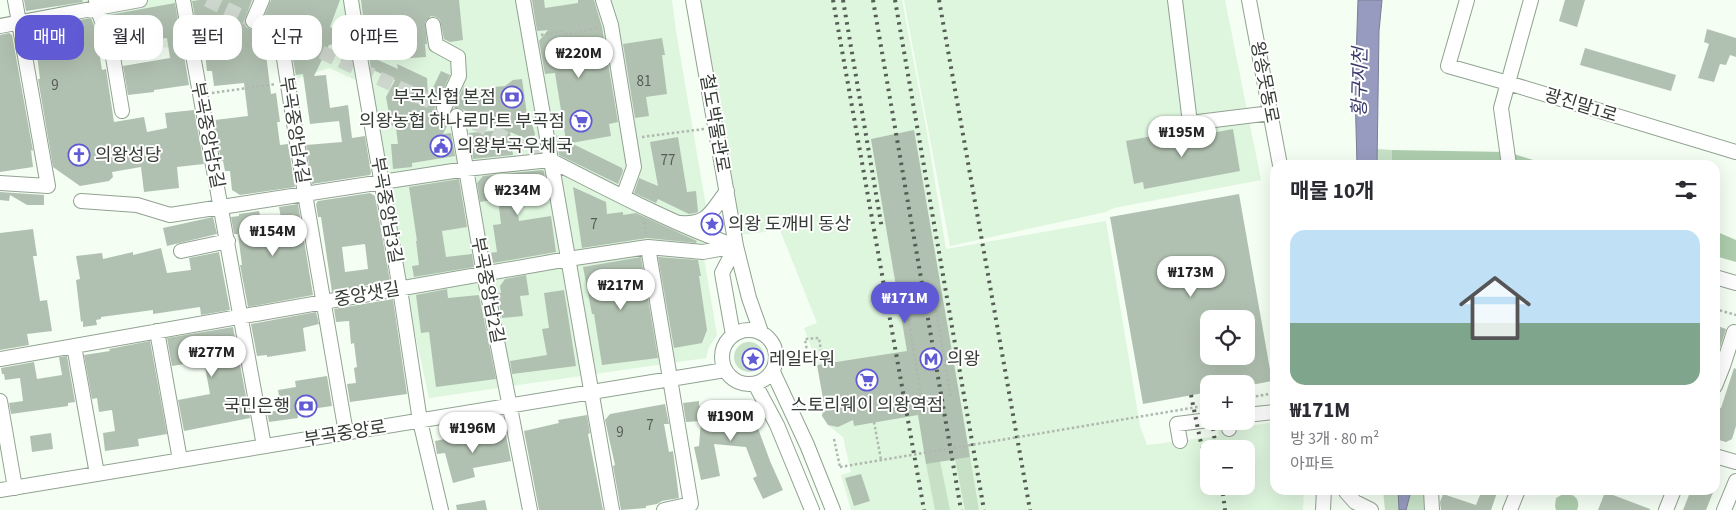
<!DOCTYPE html>
<html lang="ko">
<head>
<meta charset="utf-8">
<style>
	:root { --surface:#fff; --page:#f2f2f3; --text:#2b2b33; --muted:#7c7c81; --line:#e1e1e2; --accent:#605bd4 }
	body { margin:0; font-family:"Source Sans 3","Noto Sans KR",sans-serif; background:var(--page); color:var(--text); height:100vh; display:flex; flex-direction:column; font-size:19px; white-space:nowrap }
	* { box-sizing:border-box; margin:0 }
	p { font-size:16px; color:var(--muted) }
	.icon { flex:none; width:28px; height:28px; fill:none; stroke:currentColor; stroke-width:2; stroke-linecap:round; stroke-linejoin:round }
	.map { position:relative; flex:1; overflow:hidden }
	.details { position:absolute; left:1270px; top:160px; width:450px; height:335px; display:flex; flex-direction:column; background:var(--surface); border-radius:15px; box-shadow:0 5px 20px #0002 }
	.details>* { flex:none }
	.guide { position:absolute; left:15px; top:15px; width:475px; height:45px; display:flex; gap:10px }
	.buttons { position:absolute; left:1200px; top:310px; display:grid; gap:10px }
	.buttons a { display:grid; place-items:center; width:55px; height:55px; border-radius:10px; background:var(--surface); box-shadow:0 5px 20px #0002; font-size:25px }
	.price { position:absolute; translate:-50% -42px; padding:0 11px; border-radius:18px; background:#fff; color:#222; font-size:16px; line-height:32px; filter:drop-shadow(0 1px 2px #0008) }
	.price::after { content:''; position:absolute; left:50%; top:30px; width:15px; height:11px; margin-left:-8px; background:inherit; clip-path:polygon(0 0,100% 0,50% 100%) }
	.price.active { background:var(--accent); color:#fff }
	ul { padding:0; list-style:none }
	li { display:grid; align-content:center; gap:10px; height:265px; padding:0 20px }
	li+li { border-top:1px solid var(--line) }
	li span { display:grid; place-items:center; height:155px; border-radius:15px; color:#555 }
	li>.icon { margin-inline-start:auto }
	span .icon { width:90px; height:90px; fill:#fffc; stroke-width:1 }
	li b { font-size:21px }
	h2 { display:flex; justify-content:space-between; align-items:center; height:60px; padding:0 20px; font-size:21px }
	.chip { padding:0 18px; border-radius:15px; background:var(--surface); box-shadow:0 5px 20px #0002; font-size:18px; line-height:45px }
	.chip.active { background:var(--accent); color:#fff }
	.map>svg:first-child { display:block }
	.built { fill:#def5de; fill-rule:evenodd }
	.green { fill:#c7e1c7 }
	.forest { fill:#aecdae }
	.water { fill:#979bbf; stroke:#7a7e96 }
	.building { fill:#b1c1b1; fill-rule:evenodd }
	.lines { fill:none; stroke-linecap:round; stroke-linejoin:round }
	.minor-tunnel { stroke:#ced7cd; stroke-width:14; stroke-dasharray:14 7; stroke-linecap:butt }
	.minor-casing { stroke:#92a292; stroke-width:16 }
	.path { stroke:#afb8ae; stroke-width:2.5; stroke-dasharray:2.5 2.5; stroke-linecap:butt }
	.minor { stroke:#fff; stroke-width:14 }
	.rail { stroke:#565d56; stroke-width:4; stroke-dasharray:2.5 5; stroke-linecap:butt }
	.path-bridge { stroke:#afb8ae; stroke-width:2.5; stroke-dasharray:2.5 2.5; stroke-linecap:butt }
	.labels { text-anchor:middle; stroke-width:4; stroke-linejoin:round; paint-order:stroke }
	.number-label { font-size:15px; fill:#555d55 }
	.street-label { font-size:18px; fill:#363c36; stroke:#fff }
	.poi-label { font-size:18px; fill:#363c36; stroke:#fff; text-anchor:start }
	.water-label { font-size:19px; font-style:italic; fill:#3b3c6e; stroke:#fff }
</style>
</head>
<body>
<div class="map">
<svg width="1736" height="510" viewBox="0 0 1736 510">
	<rect width="100%" height="100%" fill="#f4fef3"/>
	<path class="built" d="M56 0H672L676 31 708 218 703 252 717 335 709 347 706 358 429 398 404 283 358 81 329 68 296 79 280 59 240 60 233 47 115 48 62 38Z
		M700 0H902L926 127 946 249 1106 221 1140 426 1147 445 1219 436 1218 430 1275 422V490H1304L1303 510H851L841 475 851 472 843 437 828 425 817 362 804 328 817 323 780 230 739 235ZM1209 449H1246V486H1209Z
		M904 0H1225L1261 180 1114 208 1106 212 950 246Z"/>
	<path class="green" d="M1377 149 1392 150V165H1377Z
		M734 357a15 15 0 1 1 30 0a15 15 0 1 1-30 0Z
		M970 457 979 510H965L955 459Z
		M940 461 950 510H935L926 464Z
		M1383 490H1398L1399 510H1385Z
		M1409 490H1430L1432 510H1406L1410 495Z"/>
	<path class="forest" d="M1392 150 1507 152 1550 165H1392Z
		M1715 231 1736 240V262L1715 256Z
		M1565 493C1575 494 1581 500 1577 510H1556L1555 506 1556 498Z"/>
	<path class="water" d="M1358 0H1382L1379 31 1377 165H1357L1355 90Z
		M1398 490H1409L1410 495 1406 510H1399Z"/>
	<path class="building" d="M24 0H82L83 2 26 11Z
		M199 0H252L244 22 246 27 254 30 258 28 261 24 271 0H340L330 27 347 34 349 42 329 45 314 76 326 75 330 108 348 105 352 138 365 136 371 173 370 175 312 184 306 145 342 142 339 121 310 124 303 74 296 75 291 49 300 35 288 30 284 25H276L268 22 272 54 266 55 271 94 276 93 280 122H277L280 145 288 144 295 187 240 195 232 190 230 171H225L223 161H221L214 123 216 122 215 120 248 116 244 83 214 86 212 71H207L204 43 200 44 192 1Z
		M361 0H459L463 40 450 42 444 39 440 20 436 17 431 16 425 22 427 44H425L426 57 397 59 395 40 388 41 387 37 366 40Z
		M532 0H544L545 8 578 3V0H594L602 27 618 122 609 124 611 136 571 143 622 168 623 171 618 184 559 155 556 135 566 141 555 73 545 74 539 41 548 30 537 31Z
		M1565 0H1585L1577 27 1559 21Z
		M175 3 189 85 154 90V92L128 95 123 66 170 58 167 38 121 43 120 36 117 37 109 15Z
		M91 18 99 39H97L102 70 106 69 114 122 144 117 147 132 167 128 165 113 194 110 204 164 177 167 179 188 144 192 141 167 112 172 113 177 109 181 80 186 53 167 38 79H40L34 31 64 27 63 23Z
		M1707 29 1736 38V57L1730 55 1726 65 1720 64 1714 82 1698 78 1709 44 1704 42Z
		M9 33 12 35 33 151 31 150 33 167 0 172V35Z
		M662 38 665 55H662L667 94 646 97 649 116 635 118 623 44Z
		M1585 48 1676 75 1671 91 1580 65Z
		M369 56 398 69 397 64 427 78 428 98 441 71 450 75 435 108 440 116 448 115 449 122 443 134 451 133 455 156 412 163V167L393 169 391 144H398L396 128 391 125 386 97 395 80 371 69Z
		M522 79 528 122 532 124 535 134 532 141 510 132 513 155 473 159 469 133 504 130 460 108H454L464 86 469 89 468 90 496 104 494 87 505 86 513 80Z
		M1233 129 1240 171 1144 189 1143 182 1134 184 1126 141 1168 133 1170 141Z
		M914 130 970 457 926 464 918 415 854 426 853 420 838 427 828 425 822 416 824 404 817 365 907 351 871 139Z
		M678 137 687 192 696 191 698 212 695 213 689 214 658 199 656 203 634 193 639 178 658 186 650 142Z
		M542 170 544 171 547 194 516 198 519 221 551 216 556 252 493 263 491 262 489 253 497 252 493 225 501 224 498 199 480 202 477 183 483 176Z
		M459 179 467 227 442 231 446 257 472 254 474 267 414 277 412 266 419 265 416 241H417L409 187Z
		M573 187 606 202 607 214 623 212V215L636 213 697 241 696 243 647 238 582 248Z
		M0 192 44 195V205H27L10 195 9 201 0 200Z
		M370 193 375 196 390 281 332 292 321 217H318L316 204 318 201ZM365 244 368 269 345 272 342 247Z
		M1239 194 1272 381 1246 386V384H1209V392L1143 404 1110 217ZM1209 319H1246V356H1209Z
		M298 204 313 295 248 307 240 265H242L238 234H234L231 217 239 216V214L259 211 261 220 281 218 279 207Z
		M213 217 217 234 167 246 163 228Z
		M33 229 37 256H33L40 301 47 300 52 331 27 334 29 345 0 350V233Z
		M161 248 167 273 191 270 189 258 219 252 230 310 201 315 200 307 153 314V310L101 317V319L96 320 97 325 83 327V321L81 322 76 280 80 279 76 256 102 253 103 259 133 252V255Z
		M641 257 658 358 602 365 594 314H592L583 267Z
		M658 257 698 260 701 276H699L707 330 702 343 674 348Z
		M526 275 529 295 520 296 523 316 502 318 497 293H501L500 286 505 279Z
		M447 289 448 298 479 295 496 379 436 387 429 332 421 333 416 295Z
		M564 290 576 366 512 374 510 361 547 355 542 329 549 328 544 293Z
		M393 299 407 394 350 402 347 384 356 383 354 368 357 367 354 343 351 344 349 321 336 322 334 309Z
		M316 312 319 324 303 328 306 351 267 357V355L257 356 251 324Z
		M1715 325 1726 329 1719 351 1715 350Z
		M233 327 250 418 184 431 178 400 210 394 204 361 172 366 167 338Z
		M150 341 167 434 138 439 139 446 105 451 103 433 115 431 112 410 99 412 97 398 92 399 84 355 110 351 109 349Z
		M67 356 75 402 68 403V406L11 414 9 403 23 401 20 378 5 380 4 374H2L1 368 34 362 37 379 62 375 59 357Z
		M1734 368 1736 369V426L1732 439 1726 442 1715 439V418L1719 407 1721 408Z
		M327 376 332 406 297 411 298 418 269 422 267 412 281 410 278 390 296 387 295 381Z
		M699 401V406L719 407V404L752 412 770 461 783 490 763 499 753 478 757 476 746 447 714 444 720 476 701 480 694 447 699 446 701 421 686 422 683 403Z
		M665 404 669 424H664L669 452 673 451 679 498 662 501 657 504 646 506V508L621 510 613 466 615 465 605 420 610 414Z
		M587 415 590 433 588 434 603 510H539L524 431 559 423 558 420Z
		M51 433 53 449 32 452 30 436Z
		M504 433V436L506 435 511 461 473 468 475 477 453 483 445 453 437 454 435 441 465 435 466 441Z
		M861 474 870 501 854 506 845 478Z
		M1482 490H1498L1491 510H1441L1440 502 1443 494 1476 505Z
		M1691 490H1714L1706 510H1683Z
		M1605 492 1650 509V510H1598Z
		M485 500 487 510H457L456 505Z"/>
	<g class="lines">
		<path class="minor-tunnel" d="M207 0 444 108 550 160"/>
		<g class="minor-casing">
			<path id="minor" d="M96 0 97 8 111 45 122 111
				M183 0 264 446
				M351 0 358 46 400 289 420 421 441 510
				M523 0 612 510
				M603 0 611 25 634 167 623 197
				M693 0 736 246 749 298 761 332
				M1175 0 1190 123 1271 113
				M1249 0 1280 165
				M1467 0 1448 66 1508 83 1736 152
				M253 21 262 0
				M433 25 436 45 458 57 459 76 444 108
				M0 26 140 0
				M280 33 305 194 346 433
				M457 116 484 274 530 510
				M550 160C611 191 671 223 735 246
				M1509 165 1501 108 1531 0
				M0 183 48 186 15 0
				M81 201 137 205 170 215 466 169 550 160
				M680 223C709 225 711 211 727 191
				M648 247 691 504 664 510
				M181 251 228 241
				M1715 277 1736 283
				M722 357a27 27 0 1 1 54 0a27 27 0 1 1-54 0Z
				M157 331 180 460
				M733 335 722 273 736 246
				M74 346 97 474
				M0 359 568 259 648 247 703 252 736 246
				M1723 366 1734 332
				M773 372 807 445 833 510
				M755 384 777 425 812 510
				M1715 386 1723 366 1716 364
				M0 401 15 488
				M1246 415 1275 412
				M1228 421 1229 429
				M1180 441 1177 424 1209 420
				M1715 456 1736 462
				M0 490 725 370
				M1431 490 1432 510
				M1346 492 1355 502 1371 510
				M1323 510 1324 490
				M1510 510 1518 490
				M1666 510 1674 490
				M1724 510 1736 481"/>
		</g>
		<path class="path" d="M541 35 563 31 568 34 598 28
			M371 44 409 39
			M212 93 276 84
			M642 137 704 129
			M644 222 646 234
			M935 305 951 398
			M907 309 922 402
			M1715 309 1736 315
			M809 363 805 339 819 338 823 364
			M1246 398 1275 393
			M874 422 881 460
			M834 439 840 467"/>
		<use href="#minor" class="minor"/>
		<path class="rail" d="M833 0 924 510
			M843 0 882 229
			M873 0 961 510
			M895 0 984 510
			M939 0 1030 510
			M1208 393 1209 398
			M1191 395 1200 439 1209 469
			M1212 421 1216 449
			M1222 486 1225 510"/>
		<path class="path-bridge" d="M840 467 1209 405"/>
	</g>
	<defs>
		<g id="bank-ring" transform="scale(1.125)"><circle r="9.5" fill="#fff" stroke="#605bd4" stroke-width="1.5"/><path d="M-6-4H6V4H-6ZM0-2.3a2.3 2.3 0 1 0 0 4.6a2.3 2.3 0 1 0 0-4.6Z" fill="#605bd4"/></g>
		<g id="supermarket-ring" transform="scale(1.125)"><circle r="9.5" fill="#fff" stroke="#605bd4" stroke-width="1.5"/><path d="M-6-5.5h2.5l.6 2H6L4.5 2H-2.5L-4.4-4H-6ZM-1.5 3.2a1.3 1.3 0 1 0 .1 0ZM3 3.2a1.3 1.3 0 1 0 .1 0Z" fill="#605bd4"/></g>
		<g id="civic-ring" transform="scale(1.125)"><circle r="9.5" fill="#fff" stroke="#605bd4" stroke-width="1.5"/><path d="M-.6-6.5H3V-4.5H.6V-3L4-1V1h2V6H-6V1h2V-1L-.6-3ZM-1.2 2.5V6h2.4V2.5Z" fill="#605bd4"/></g>
		<g id="church-ring" transform="scale(1.125)"><circle r="9.5" fill="#fff" stroke="#605bd4" stroke-width="1.5"/><path d="M-1.2-6h2.4v3.5h3.3v2.4h-3.3V6h-2.4V-.1h-3.3v-2.4h3.3Z" fill="#605bd4"/></g>
		<g id="sight-ring" transform="scale(1.125)"><circle r="9.5" fill="#fff" stroke="#605bd4" stroke-width="1.5"/><path d="M0-6L1.8-2.2L6-1.7L2.9 1.2L3.7 5.4L0 3.3L-3.7 5.4L-2.9 1.2L-6-1.7L-1.8-2.2Z" fill="#605bd4"/></g>
		<g id="metro-ring" transform="scale(1.125)"><circle r="9.5" fill="#fff" stroke="#605bd4" stroke-width="1.5"/><path d="M-5.5 5V-5H-3L0 0L3-5H5.5V5H3V-.5L0 4L-3-.5V5Z" fill="#605bd4"/></g>
	</defs>
	<g fill-rule="evenodd">
		<use href="#bank-ring" x="512" y="97"/>
		<use href="#supermarket-ring" x="581" y="121"/>
		<use href="#civic-ring" x="441" y="146"/>
		<use href="#church-ring" x="79" y="155"/>
		<use href="#sight-ring" x="712" y="224"/>
		<use href="#sight-ring" x="753" y="359"/>
		<use href="#metro-ring" x="931" y="359"/>
		<use href="#supermarket-ring" x="867" y="380"/>
		<use href="#bank-ring" x="306" y="406"/>
	</g>
	<g class="labels">
		<g class="number-label">
			<text x="644" y="86">81</text>
			<text x="55" y="90">9</text>
			<text x="668" y="165">77</text>
			<text x="594" y="229">7</text>
			<text x="650" y="430">7</text>
			<text x="620" y="437">9</text>
		</g>
		<g class="street-label">
			<text transform="translate(1265 82) rotate(79)" y="6">왕송못동로</text>
			<text transform="translate(1581 105) rotate(17)" y="6">광진말1로</text>
			<text transform="translate(715 123) rotate(80)" y="6">철도박물관로</text>
			<text transform="translate(295 130) rotate(81)" y="6">부곡중앙남4길</text>
			<text transform="translate(208 135) rotate(79)" y="6">부곡중앙남5길</text>
			<text transform="translate(387 210) rotate(80)" y="6">부곡중앙남3길</text>
			<text transform="translate(488 290) rotate(79)" y="6">부곡중앙남2길</text>
			<text transform="translate(367 294) rotate(-10)" y="6">중앙샛길</text>
			<text transform="translate(345 433) rotate(-9)" y="6">부곡중앙로</text>
		</g>
		<g class="poi-label">
			<text x="496" y="103" text-anchor="end">부곡신협 본점</text>
			<text x="565" y="127" text-anchor="end">의왕농협 하나로마트 부곡점</text>
			<text x="457" y="152">의왕부곡우체국</text>
			<text x="95" y="161">의왕성당</text>
			<text x="728" y="230">의왕 도깨비 동상</text>
			<text x="769" y="365">레일타워</text>
			<text x="947" y="365">의왕</text>
			<text x="867" y="411" text-anchor="middle">스토리웨이 의왕역점</text>
			<text x="290" y="412" text-anchor="end">국민은행</text>
		</g>
		<g class="water-label">
			<text transform="translate(1359 82) rotate(-89)" y="7">황구지천</text>
		</g>
	</g>
</svg>
<div class="buttons">
<a><svg class="icon" aria-label="locate" viewBox="0 0 24 24"><circle cx="12" cy="12" r="6"/><path d="M12 2v4M12 18v4M2 12h4M18 12h4"/></svg></a>
<a>+</a>
<a>−</a>
</div>
<b class="price" style="left:579px;top:79px">₩220M</b>
<b class="price" style="left:1182px;top:158px">₩195M</b>
<b class="price" style="left:518px;top:216px">₩234M</b>
<b class="price" style="left:273px;top:257px">₩154M</b>
<b class="price" style="left:1191px;top:298px">₩173M</b>
<b class="price" style="left:621px;top:311px">₩217M</b>
<b class="price active" style="left:905px;top:324px">₩171M</b>
<b class="price" style="left:212px;top:378px">₩277M</b>
<b class="price" style="left:731px;top:442px">₩190M</b>
<b class="price" style="left:473px;top:454px">₩196M</b>
<div class="guide">
<a class="chip active">매매</a>
<a class="chip">월세</a>
<a class="chip">필터</a>
<a class="chip">신규</a>
<a class="chip">아파트</a>
</div>
<section class="details">
<h2>매물 10개<svg class="icon" aria-label="filters" viewBox="0 0 24 24"><path d="M4 7h16M4 17h16"/><circle cx="9" cy="7" r="2"/><circle cx="15" cy="17" r="2"/></svg></h2>
<ul>
<li><span style="background:linear-gradient(#bfe0f5 60%,#7fa58c 0)"><svg class="icon" aria-label="home" viewBox="0 0 24 24"><path d="M3 11l9-7 9 7M6 9v11h12V9"/></svg></span><div><b>₩171M</b><p>방 3개 · 80 m²</p><p>아파트</p></div></li>
</ul>
</section>
</div>
</body>
</html>
